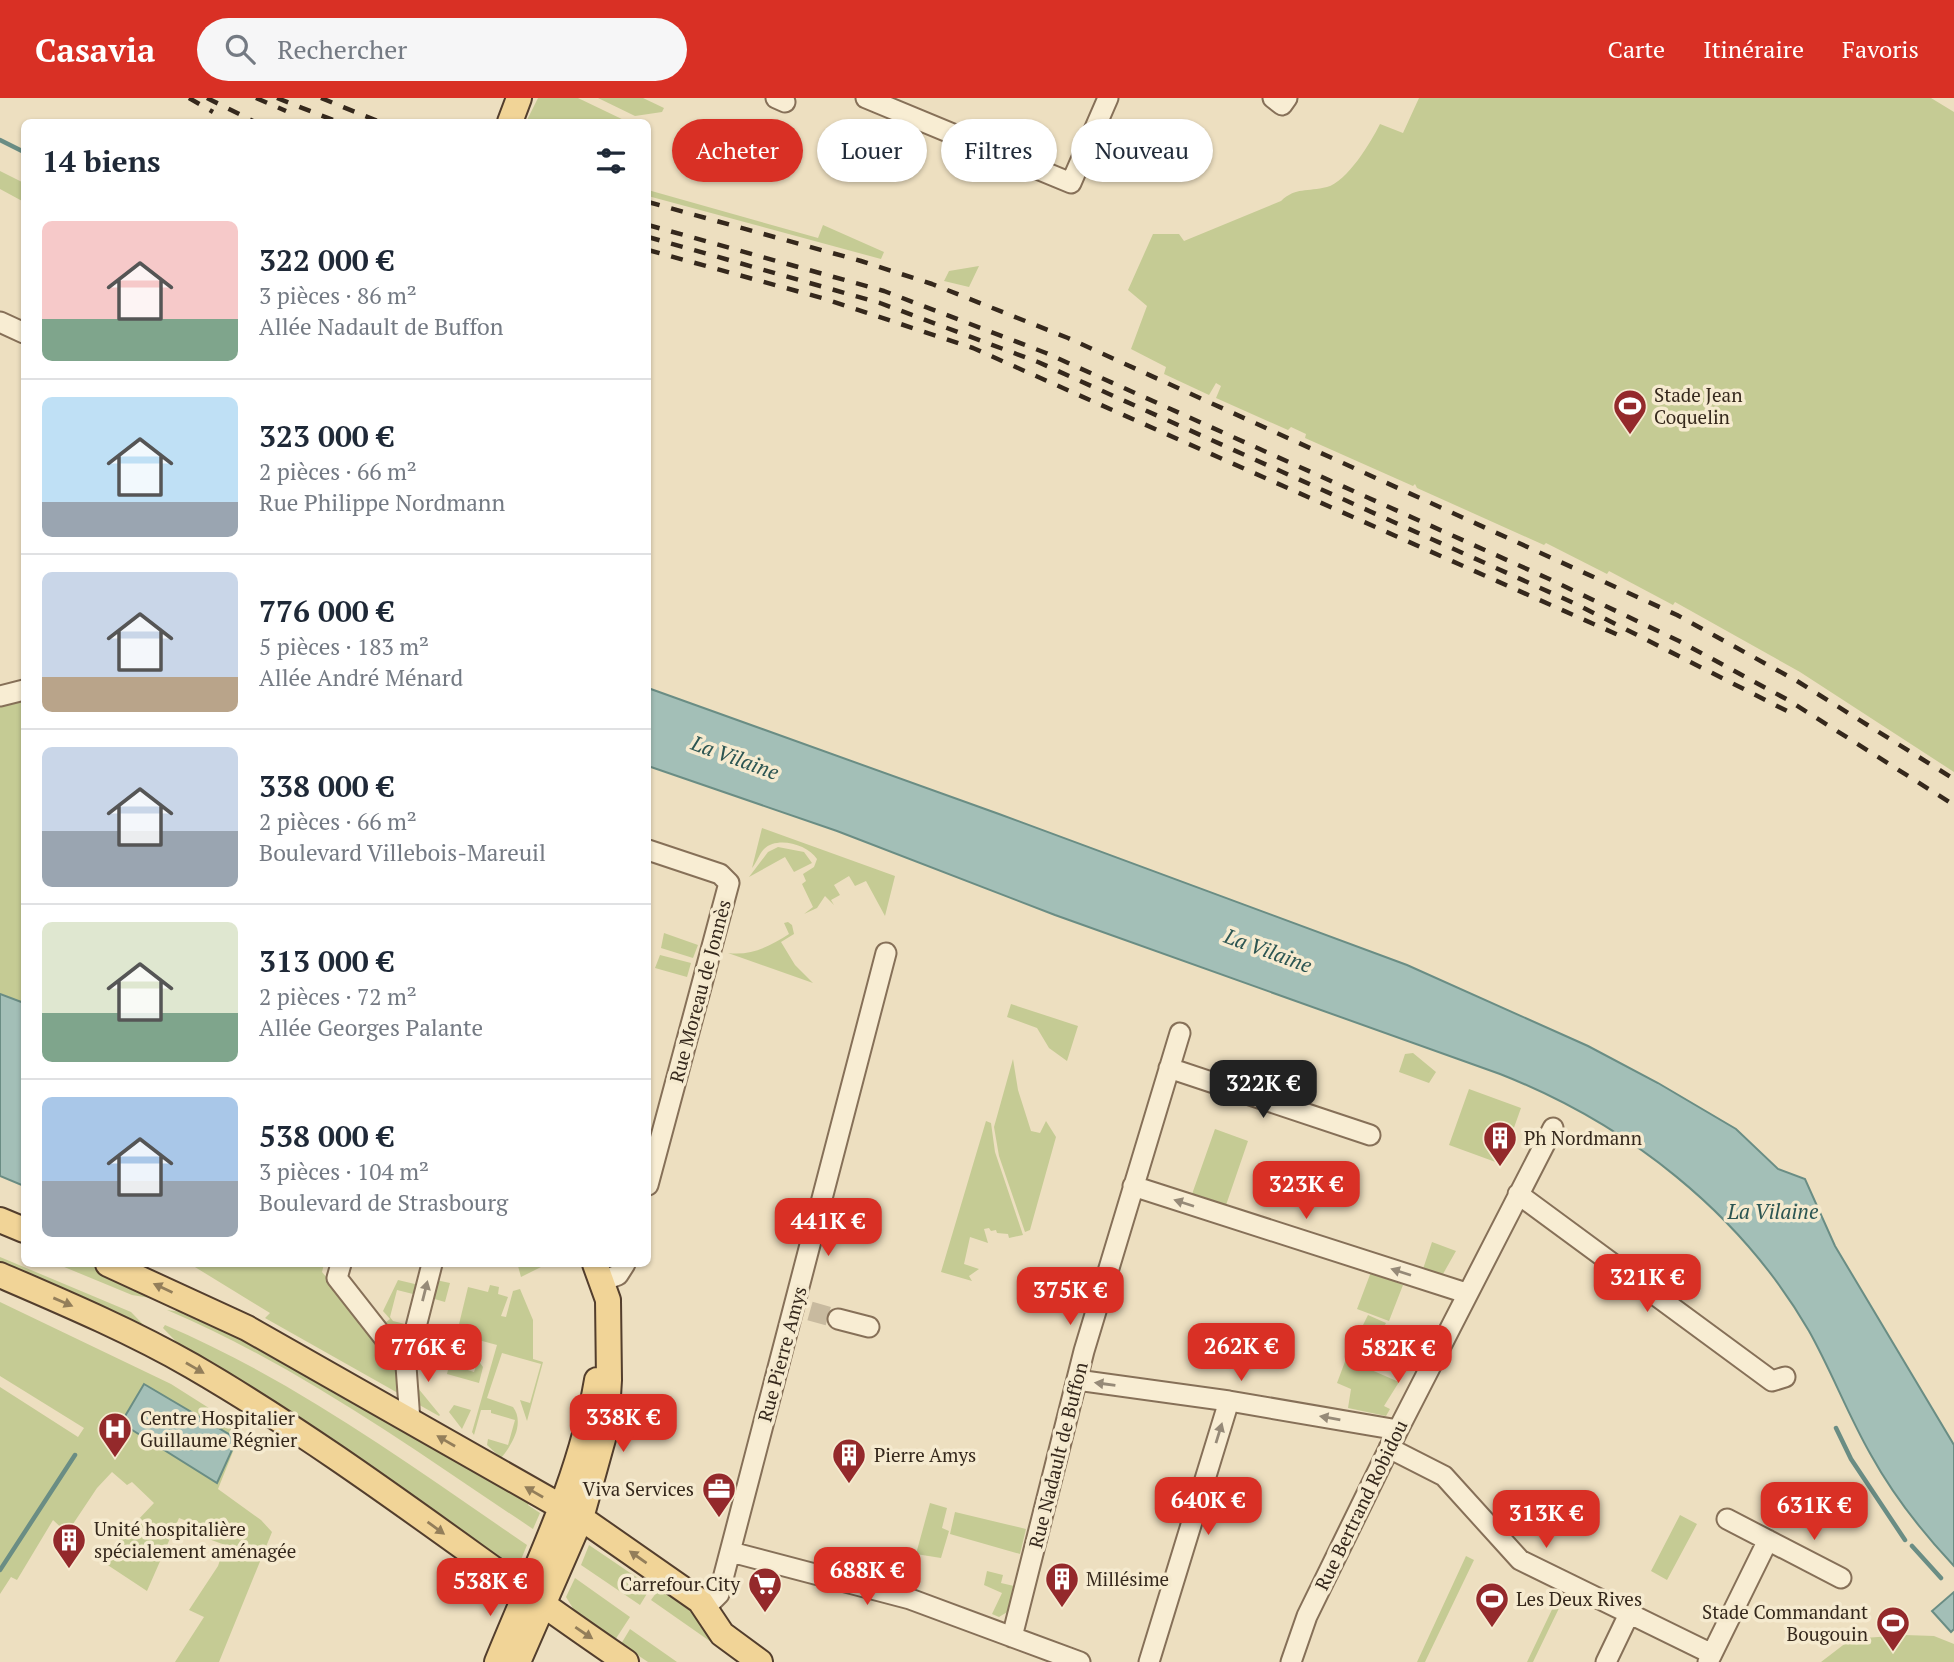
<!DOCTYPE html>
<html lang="fr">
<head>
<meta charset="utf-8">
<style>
	:root { --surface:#fff; --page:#f6f6f7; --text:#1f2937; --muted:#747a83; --line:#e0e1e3; --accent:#d93025 }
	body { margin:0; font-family:"PT Serif",serif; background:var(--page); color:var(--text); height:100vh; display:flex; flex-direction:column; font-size:26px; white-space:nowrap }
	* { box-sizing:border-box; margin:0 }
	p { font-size:23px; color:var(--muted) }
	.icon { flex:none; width:38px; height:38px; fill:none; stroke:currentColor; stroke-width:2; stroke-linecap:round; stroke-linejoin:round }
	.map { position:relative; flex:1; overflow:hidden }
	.details { position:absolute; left:21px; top:21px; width:630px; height:1148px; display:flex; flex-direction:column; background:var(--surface); border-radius:10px; box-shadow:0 2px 5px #0004 }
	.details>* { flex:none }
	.guide { position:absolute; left:672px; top:21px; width:665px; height:63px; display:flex; gap:14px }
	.price { position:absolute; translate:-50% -60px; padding:0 16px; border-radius:14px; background:var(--accent); color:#fff; font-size:23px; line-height:46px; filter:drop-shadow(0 2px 4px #0008) }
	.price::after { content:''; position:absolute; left:50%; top:42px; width:21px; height:16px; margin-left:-10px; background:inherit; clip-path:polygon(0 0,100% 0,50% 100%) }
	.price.selected { background:#222; color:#fff }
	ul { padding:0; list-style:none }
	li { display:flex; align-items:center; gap:21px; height:175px; padding:0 21px }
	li+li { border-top:2px solid var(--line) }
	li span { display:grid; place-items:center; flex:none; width:196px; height:140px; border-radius:10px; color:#555 }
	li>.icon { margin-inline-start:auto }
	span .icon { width:84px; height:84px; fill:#fffc; stroke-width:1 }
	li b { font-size:30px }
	h2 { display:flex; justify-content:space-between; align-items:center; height:84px; padding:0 21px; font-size:30px }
	.tag { padding:0 24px; border-radius:32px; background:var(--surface); box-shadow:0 2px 5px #0004; font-size:24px; line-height:63px }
	.tag.selected { background:var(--accent); color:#fff }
	header { display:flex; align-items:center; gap:42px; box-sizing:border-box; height:98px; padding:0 35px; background:var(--accent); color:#fff }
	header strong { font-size:33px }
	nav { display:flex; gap:38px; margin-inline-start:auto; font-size:24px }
	.search { width:490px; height:63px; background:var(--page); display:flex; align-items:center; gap:18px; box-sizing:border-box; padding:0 24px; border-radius:38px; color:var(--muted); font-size:26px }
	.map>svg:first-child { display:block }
	.green { fill:#c5cb94 }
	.water { fill:#a3bfb7; stroke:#6a8d84; stroke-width:2 }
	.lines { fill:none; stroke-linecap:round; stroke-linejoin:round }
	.stream { stroke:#6a8d84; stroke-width:4.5 }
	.minor-tunnel { stroke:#c8ba9f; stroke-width:19; stroke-dasharray:19 10; stroke-linecap:butt }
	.minor-casing { stroke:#867058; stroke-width:23 }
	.major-casing { stroke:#533e2d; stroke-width:28 }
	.minor { stroke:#f8edd3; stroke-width:19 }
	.major { stroke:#f1d497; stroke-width:24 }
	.rail { stroke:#35281c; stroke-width:4.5; stroke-dasharray:12 12; stroke-linecap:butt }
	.oneway { fill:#968a78 }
	.oneway2 { fill:#937e5a }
	.labels { text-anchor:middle; stroke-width:7; stroke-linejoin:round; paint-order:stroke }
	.poi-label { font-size:19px; fill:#35281c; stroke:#f5eacf; text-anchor:start }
	.street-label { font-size:19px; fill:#35281c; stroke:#f5eacf }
	.water-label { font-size:21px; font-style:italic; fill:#2c5552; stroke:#f5eacf }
</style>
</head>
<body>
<header>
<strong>Casavia</strong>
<div class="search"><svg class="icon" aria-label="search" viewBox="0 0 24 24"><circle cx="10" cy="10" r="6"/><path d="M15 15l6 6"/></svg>Rechercher</div>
<nav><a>Carte</a><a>Itinéraire</a><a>Favoris</a></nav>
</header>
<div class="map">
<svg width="1954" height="1564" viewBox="0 0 1954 1564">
	<rect width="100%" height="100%" fill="#eddfc0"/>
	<path class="green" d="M538 0H578L628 24H526Z
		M598 0H643L664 10 662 14 635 18Z
		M1419 0H1931L1954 14V674L1800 574 1675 504 1673 507 1609 473 1607 476 1546 445 1544 447 1417 390 1415 386 1413 388 1305 340 1306 336 1291 329 1288 332 1216 300 1221 288 1216 285 1209 297 1164 276 1166 269 1131 251 1147 208 1128 192 1153 136H1179L1184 143 1281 103C1296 89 1307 94 1327 89 1347 84 1371 44 1380 26L1403 35Z
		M0 73 24 85V104L0 91Z
		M648 92 818 140 823 127 884 154 881 161 648 98Z
		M979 168 969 189 944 183 949 173Z
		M24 598V905L0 896V603Z
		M762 730 895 778 885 818 866 783 855 788 849 778 834 787 840 797 831 802 834 807 825 798 817 810 804 816 813 809 802 786 806 783 803 776 814 769 817 761C807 746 777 738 764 751 759 756 757 764 752 770Z
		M778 749 804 754 812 765 794 774 785 759 749 779 768 754Z
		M788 824 792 827 794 836 781 844 795 867 813 885 728 855C752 858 770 848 789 836L784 825Z
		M664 835 698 847 693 860 661 850Z
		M660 857 691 865 687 879 655 870Z
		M1011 906 1078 928 1067 963 1049 950 1037 930 1007 919Z
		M1413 955 1436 974 1429 985 1399 974 1405 956Z
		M1013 961 1018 992 1031 1033 1040 1035 1046 1023 1056 1039 1030 1132 1025 1134 999 1058 994 1029Z
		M1469 991 1521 1010 1501 1066 1449 1047Z
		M986 1023 991 1025 995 1054 1023 1137 1009 1140 1008 1136 997 1135 996 1132 991 1133 989 1130 984 1131 988 1145 970 1139 964 1166 979 1171 969 1178 972 1183 941 1174Z
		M1215 1031 1248 1043 1225 1110 1191 1099Z
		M1432 1144 1456 1153 1443 1176 1423 1171Z
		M0 1159 131 1214 163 1247 0 1169Z
		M57 1166H95L181 1205 132 1197Z
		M190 1166H324L322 1174 377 1239 403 1277 405 1299 265 1220 270 1215Z
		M529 1166 545 1167 521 1179 518 1168Z
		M1371 1174 1403 1187 1389 1223 1357 1211Z
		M398 1182 419 1187 417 1197 397 1192 390 1219 393 1223 409 1227 404 1245 394 1246 376 1218 378 1216 386 1224 390 1221 383 1213Z
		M436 1182 450 1185 445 1204 431 1200Z
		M490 1187 499 1189 498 1196 508 1199 501 1218 506 1219 513 1193 520 1191 533 1222V1261L543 1264 527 1323 520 1302 530 1305 541 1266 502 1255 487 1300 513 1309C525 1325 512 1347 501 1360L487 1347 488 1341 508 1347 515 1322 491 1315V1312H481L474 1337 472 1334 497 1247 460 1237 452 1267 474 1274 478 1262 483 1269 479 1285 447 1276 468 1189 488 1194Z
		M0 1204 171 1286 242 1331 218 1391 261 1422 272 1434 219 1564H175L204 1519 189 1512 218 1468 225 1447 206 1440 209 1432 179 1420 147 1493 100 1462 154 1405 132 1384 127 1387 112 1374 97 1390 67 1435 53 1422 17 1482 11 1479 0 1496V1289L78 1339 84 1330 0 1278Z
		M167 1212 198 1216 530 1403 528 1407 540 1415 533 1431C414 1352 299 1268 167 1212Z
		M1368 1217 1386 1225 1366 1264 1349 1255Z
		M165 1227C296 1283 410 1367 527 1447L518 1469 511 1465 508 1470 192 1260 163 1230Z
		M1346 1261 1399 1284 1384 1308 1390 1311 1386 1318 1348 1310 1351 1291 1337 1285Z
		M413 1284 440 1317 439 1318 414 1304Z
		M454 1307 471 1312 462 1331 449 1314Z
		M930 1405 947 1410 942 1430 949 1433 941 1460 916 1456Z
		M955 1414 1026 1431 1020 1456 950 1436Z
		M1680 1417 1697 1426 1667 1482 1651 1473Z
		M589 1447 651 1489 640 1507 581 1467Z
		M1466 1458 1474 1462 1425 1564H1417Z
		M987 1473 1003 1477 1001 1485 1014 1488 1009 1513 999 1519 992 1516 1002 1495 984 1487Z
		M575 1480 630 1519 615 1542 574 1512 566 1499Z
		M659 1491 693 1515 726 1551 724 1553 651 1502Z
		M1557 1501 1562 1504 1533 1564H1527Z
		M630 1531 677 1564H648L621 1546Z
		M1905 1537 1934 1538 1954 1546V1564H1821L1851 1541Z"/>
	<path class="water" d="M648 590 999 716 1407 867 1588 948 1658 985 1736 1031 1778 1071 1805 1081 1835 1148 1954 1347V1468C1923 1435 1893 1397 1871 1357 1848 1317 1832 1274 1809 1233 1740 1114 1627 1026 1500 976L1055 817 837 733 648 668Z
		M0 896 24 905V1088L0 1078Z
		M144 1286 237 1341 217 1385 121 1325Z
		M1954 1494V1531L1951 1534 1932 1513Z"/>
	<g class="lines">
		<path class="stream" d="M0 42 24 54
			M1836 1330 1851 1361 1905 1442
			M1912 1448 1941 1480
			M0 1472 75 1357"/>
		<path class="minor-tunnel" d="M810 1213 838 1221"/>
		<g class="minor-casing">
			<path id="minor" d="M776 0 785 4
				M866 0 1071 85 1108 0
				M1273 0 1282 7 1287 0
				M0 224 24 235
				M0 598 24 592
				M648 752 720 776 729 785 648 1087
				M1169 970 1370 1037
				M1133 1088 1466 1195
				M1518 1096 1772 1283 1785 1279
				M341 1166 337 1180 406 1268 410 1323
				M602 1183 618 1177 625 1166
				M838 1221 869 1229
				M406 1268 432 1166
				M1077 1282 1229 1303 1398 1332
				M1389 1350 1444 1378 1520 1462 1712 1556
				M1727 1421 1841 1480
				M731 1454 910 1501 1080 1564
				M705 1510 719 1496 886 855
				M1012 1539 1084 1253 1180 935
				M1149 1564 1229 1303
				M1291 1564 1307 1518 1398 1332 1553 1030
				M1606 1564 1629 1516
				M1708 1564 1768 1442"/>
		</g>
		<g class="major-casing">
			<path id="major" d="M510 24 519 0
				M0 1122 24 1132
				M108 1166 247 1230 581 1420 700 1503 722 1536 760 1564
				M0 1177C65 1205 131 1233 192 1268 344 1356 481 1466 626 1564
				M497 1564C535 1470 580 1383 597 1282
				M518 1564 581 1420 606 1330 609 1282 608 1202 595 1166"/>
		</g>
		<use href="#minor" class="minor"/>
		<use href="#major" class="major"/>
		<path class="rail" d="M189 0 213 14
			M207 0 255 24
			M256 0 286 13
			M277 0 338 24
			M321 0 380 24
			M648 104 861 163 932 186 1068 240 1677 517 1797 583 1954 681
			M648 127 884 193 1046 255 1547 480 1679 543 1788 602 1954 707
			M648 139 880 205 1038 264 1576 506 1789 614
			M648 152 822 200 973 250 1625 540"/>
	</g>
	<defs><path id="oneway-solid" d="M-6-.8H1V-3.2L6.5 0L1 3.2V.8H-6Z" transform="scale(1.75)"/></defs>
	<g class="oneway">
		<use href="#oneway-solid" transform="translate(1184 1105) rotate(-162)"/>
		<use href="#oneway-solid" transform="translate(1401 1174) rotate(-162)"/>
		<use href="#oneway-solid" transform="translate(425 1193) rotate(-76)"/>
		<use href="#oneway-solid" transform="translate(1105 1286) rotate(-172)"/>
		<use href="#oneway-solid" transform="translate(1330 1320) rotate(-170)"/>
		<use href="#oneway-solid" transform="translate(1219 1335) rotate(-73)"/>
	</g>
	<g class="oneway2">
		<use href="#oneway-solid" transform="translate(163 1190) rotate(-155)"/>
		<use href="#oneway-solid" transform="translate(63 1204) rotate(23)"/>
		<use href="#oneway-solid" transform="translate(195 1270) rotate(30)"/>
		<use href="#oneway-solid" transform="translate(446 1343) rotate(-150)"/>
		<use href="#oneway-solid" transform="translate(534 1394) rotate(-150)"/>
		<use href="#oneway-solid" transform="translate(436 1430) rotate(36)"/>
		<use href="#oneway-solid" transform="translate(638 1459) rotate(-145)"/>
		<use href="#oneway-solid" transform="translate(584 1535) rotate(34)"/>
	</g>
	<defs>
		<g id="stadium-pin" transform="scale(1.75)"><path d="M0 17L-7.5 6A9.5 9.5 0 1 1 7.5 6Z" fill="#94292b" stroke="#f5eacf"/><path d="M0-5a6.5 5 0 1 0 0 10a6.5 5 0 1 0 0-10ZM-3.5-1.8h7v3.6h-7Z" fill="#fff"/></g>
		<g id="building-pin" transform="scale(1.75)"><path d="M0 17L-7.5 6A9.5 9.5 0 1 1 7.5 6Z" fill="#94292b" stroke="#f5eacf"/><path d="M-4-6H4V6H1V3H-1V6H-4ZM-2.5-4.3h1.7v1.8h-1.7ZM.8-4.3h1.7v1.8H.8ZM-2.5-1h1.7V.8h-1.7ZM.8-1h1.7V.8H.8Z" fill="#fff"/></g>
		<g id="hospital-pin" transform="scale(1.75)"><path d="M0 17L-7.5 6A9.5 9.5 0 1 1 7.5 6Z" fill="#94292b" stroke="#f5eacf"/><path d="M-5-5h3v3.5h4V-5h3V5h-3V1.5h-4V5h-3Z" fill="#fff"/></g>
		<g id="office-pin" transform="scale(1.75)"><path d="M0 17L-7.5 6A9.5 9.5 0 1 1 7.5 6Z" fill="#94292b" stroke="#f5eacf"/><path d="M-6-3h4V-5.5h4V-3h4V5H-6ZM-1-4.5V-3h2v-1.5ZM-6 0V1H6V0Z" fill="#fff"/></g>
		<g id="supermarket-pin" transform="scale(1.75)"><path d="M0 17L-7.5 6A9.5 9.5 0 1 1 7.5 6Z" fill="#94292b" stroke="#f5eacf"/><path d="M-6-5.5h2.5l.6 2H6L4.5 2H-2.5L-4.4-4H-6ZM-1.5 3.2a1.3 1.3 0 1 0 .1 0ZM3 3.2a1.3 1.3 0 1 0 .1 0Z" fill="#fff"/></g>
	</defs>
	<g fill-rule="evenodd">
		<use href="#stadium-pin" x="1630" y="308"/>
		<use href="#building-pin" x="1500" y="1040"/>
		<use href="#hospital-pin" x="115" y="1331"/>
		<use href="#building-pin" x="849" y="1357"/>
		<use href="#office-pin" x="719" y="1391"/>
		<use href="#building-pin" x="69" y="1442"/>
		<use href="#building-pin" x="1062" y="1481"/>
		<use href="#supermarket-pin" x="765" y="1486"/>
		<use href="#stadium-pin" x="1492" y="1501"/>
		<use href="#stadium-pin" x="1893" y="1525"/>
	</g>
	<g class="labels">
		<g class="poi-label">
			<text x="1654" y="304">Stade Jean<tspan x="1654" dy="22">Coquelin</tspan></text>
			<text x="1524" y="1047">Ph Nordmann</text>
			<text x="140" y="1327">Centre Hospitalier<tspan x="140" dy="22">Guillaume Régnier</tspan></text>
			<text x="874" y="1364">Pierre Amys</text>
			<text x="694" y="1398" text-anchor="end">Viva Services</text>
			<text x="94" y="1438">Unité hospitalière<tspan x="94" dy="22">spécialement aménagée</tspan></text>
			<text x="1086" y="1488">Millésime</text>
			<text x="740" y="1493" text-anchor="end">Carrefour City</text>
			<text x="1516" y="1508">Les Deux Rives</text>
			<text x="1868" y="1521" text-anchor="end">Stade Commandant<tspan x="1868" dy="22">Bougouin</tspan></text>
		</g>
		<g class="street-label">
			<text transform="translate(700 893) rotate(-75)" y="7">Rue Moreau de Jonnès</text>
			<text transform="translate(782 1256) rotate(-75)" y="7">Rue Pierre Amys</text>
			<text transform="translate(1058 1357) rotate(-76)" y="7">Rue Nadault de Buffon</text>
			<text transform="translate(1361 1407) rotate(-64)" y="7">Rue Bertrand Robidou</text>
		</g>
		<g class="water-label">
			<text transform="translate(735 660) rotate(20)" y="7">La Vilaine</text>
			<text transform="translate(1268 853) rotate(20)" y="7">La Vilaine</text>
			<text x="1773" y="1121">La Vilaine</text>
		</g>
	</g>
</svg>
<b class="price selected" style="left:1263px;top:1022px">322K €</b>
<b class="price" style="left:1306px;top:1123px">323K €</b>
<b class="price" style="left:828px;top:1160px">441K €</b>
<b class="price" style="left:1647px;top:1216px">321K €</b>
<b class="price" style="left:1070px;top:1229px">375K €</b>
<b class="price" style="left:1241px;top:1285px">262K €</b>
<b class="price" style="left:428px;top:1286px">776K €</b>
<b class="price" style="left:1398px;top:1287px">582K €</b>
<b class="price" style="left:623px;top:1356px">338K €</b>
<b class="price" style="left:1208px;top:1439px">640K €</b>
<b class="price" style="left:1814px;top:1444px">631K €</b>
<b class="price" style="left:1546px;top:1452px">313K €</b>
<b class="price" style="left:867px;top:1509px">688K €</b>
<b class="price" style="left:490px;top:1520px">538K €</b>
<div class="guide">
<a class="tag selected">Acheter</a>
<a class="tag">Louer</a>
<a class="tag">Filtres</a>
<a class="tag">Nouveau</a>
</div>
<section class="details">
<h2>14 biens<svg class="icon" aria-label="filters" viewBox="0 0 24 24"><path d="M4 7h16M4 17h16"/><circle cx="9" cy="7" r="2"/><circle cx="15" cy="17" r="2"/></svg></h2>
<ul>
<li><span style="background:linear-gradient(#f6c9c9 70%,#7fa58c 0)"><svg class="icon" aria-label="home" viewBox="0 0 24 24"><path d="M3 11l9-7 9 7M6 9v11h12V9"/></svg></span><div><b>322 000 €</b><p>3 pièces · 86 m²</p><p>Allée Nadault de Buffon</p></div></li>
<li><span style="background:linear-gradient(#bfe0f5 75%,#9aa5b1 0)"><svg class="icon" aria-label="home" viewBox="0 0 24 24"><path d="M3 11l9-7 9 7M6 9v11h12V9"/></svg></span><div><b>323 000 €</b><p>2 pièces · 66 m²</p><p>Rue Philippe Nordmann</p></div></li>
<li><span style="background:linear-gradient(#c9d6e8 75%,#b9a48a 0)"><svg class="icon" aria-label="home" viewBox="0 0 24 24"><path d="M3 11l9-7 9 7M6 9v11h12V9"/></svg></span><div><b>776 000 €</b><p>5 pièces · 183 m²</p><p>Allée André Ménard</p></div></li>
<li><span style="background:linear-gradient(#c9d6e8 60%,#9aa5b1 0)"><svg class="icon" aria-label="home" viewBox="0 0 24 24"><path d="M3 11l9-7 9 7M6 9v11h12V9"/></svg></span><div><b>338 000 €</b><p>2 pièces · 66 m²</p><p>Boulevard Villebois-Mareuil</p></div></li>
<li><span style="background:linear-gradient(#dfe7d0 65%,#7fa58c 0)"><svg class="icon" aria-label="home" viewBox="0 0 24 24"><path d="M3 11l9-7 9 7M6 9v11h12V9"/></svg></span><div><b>313 000 €</b><p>2 pièces · 72 m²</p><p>Allée Georges Palante</p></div></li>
<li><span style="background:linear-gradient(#a9c7e8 60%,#9aa5b1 0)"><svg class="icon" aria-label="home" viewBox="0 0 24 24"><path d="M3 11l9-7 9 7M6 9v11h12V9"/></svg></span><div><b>538 000 €</b><p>3 pièces · 104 m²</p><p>Boulevard de Strasbourg</p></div></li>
</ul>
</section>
</div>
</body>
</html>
